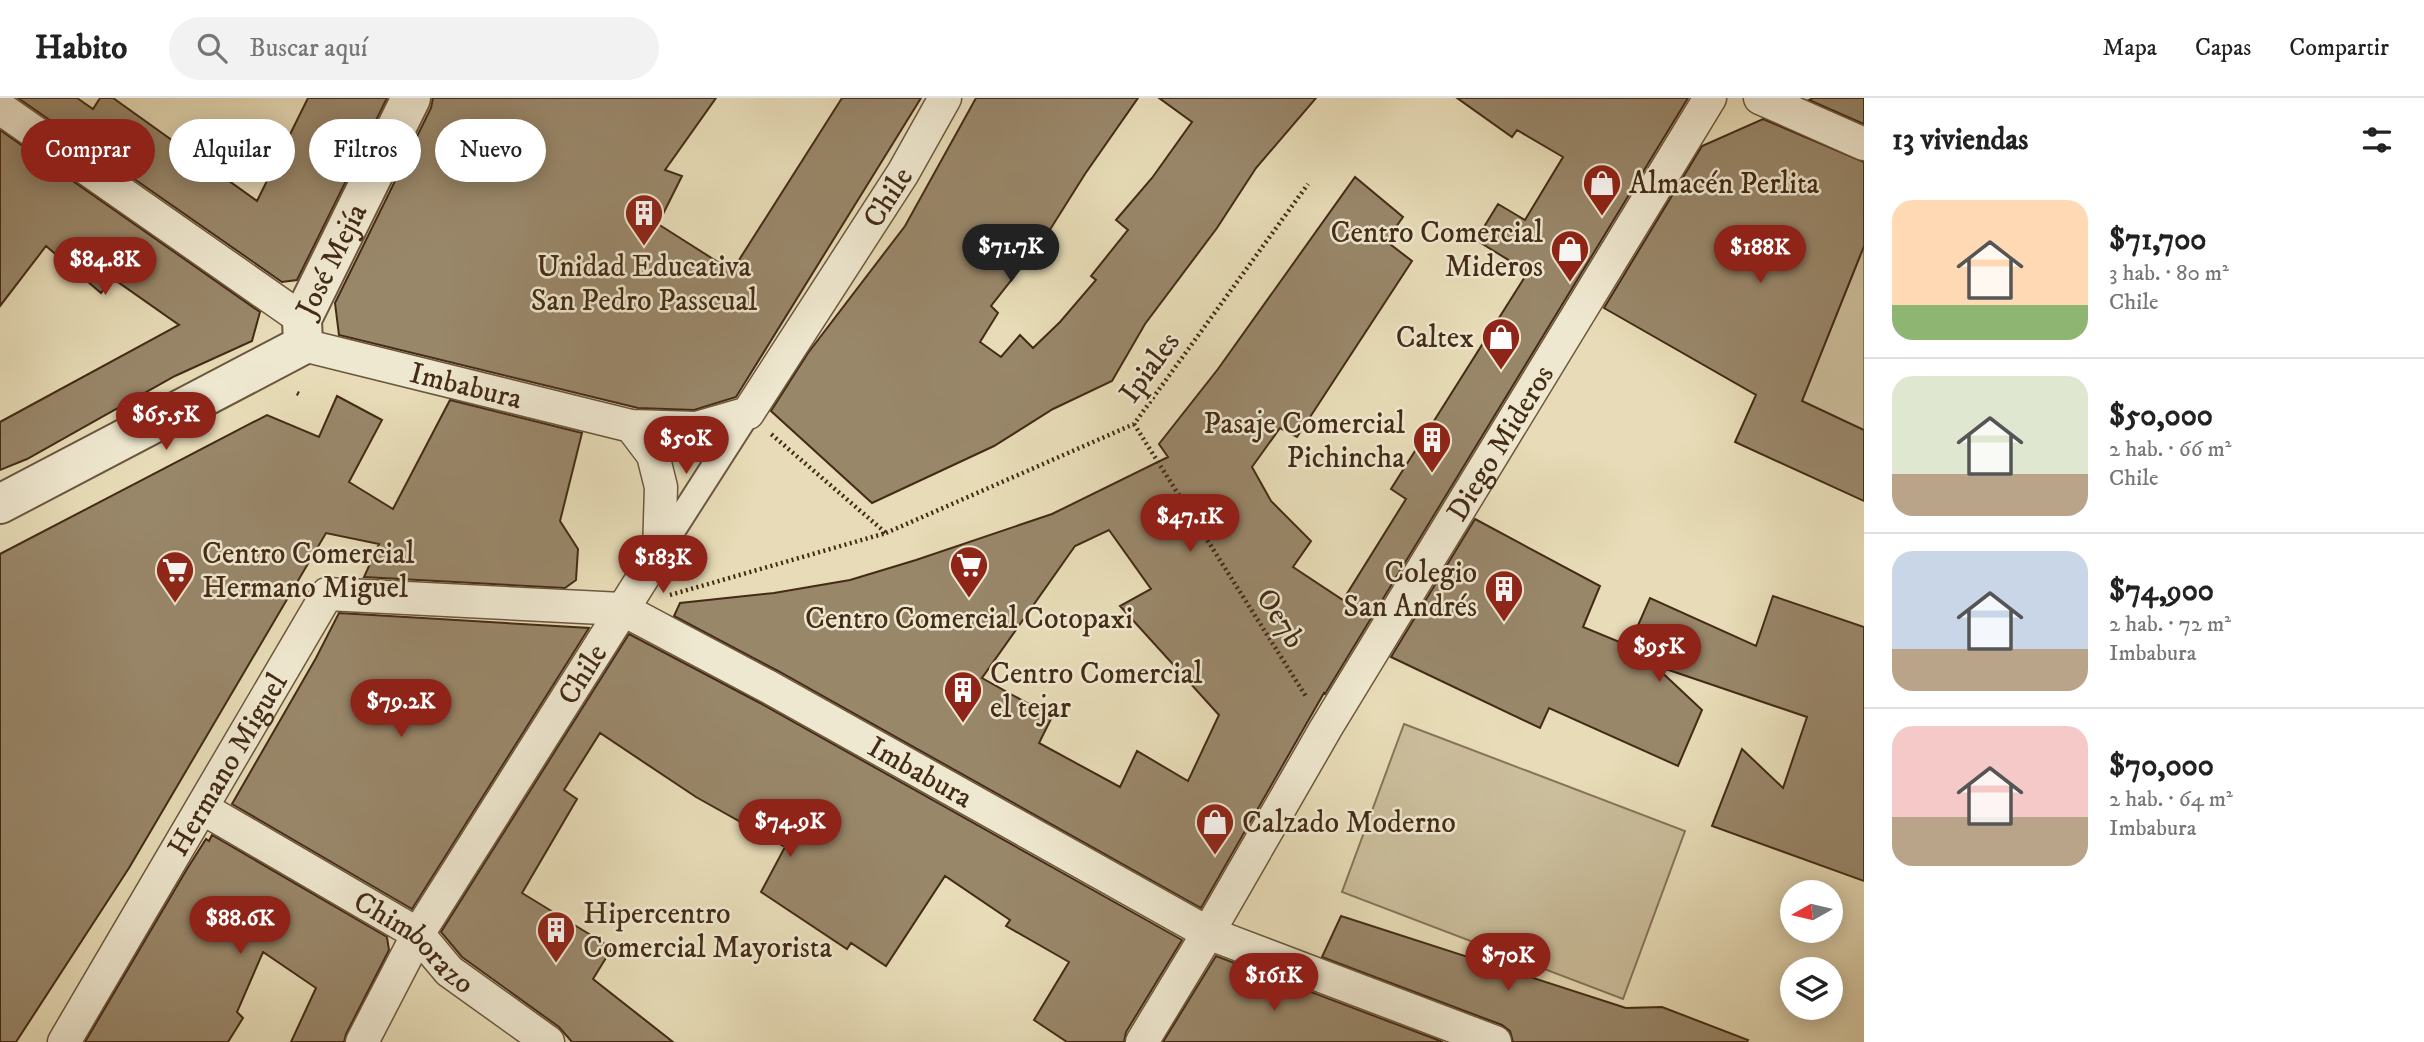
<!DOCTYPE html>
<html lang="es">
<head>
<meta charset="utf-8">
<style>
	:root { --surface:#fff; --page:#f2f2f2; --text:#222; --muted:#767676; --line:#e0e0e0; --accent:#8f2418 }
	body { margin:0; font-family:"IM FELL DW Pica",serif; background:var(--page); color:var(--text); height:100vh; display:flex; flex-direction:column; font-size:26px; white-space:nowrap }
	* { box-sizing:border-box; margin:0 }
	p { font-size:23px; color:var(--muted) }
	.icon { flex:none; width:38px; height:38px; fill:none; stroke:currentColor; stroke-width:2; stroke-linecap:round; stroke-linejoin:round }
	.map { position:relative; flex:1; overflow:hidden }
	.side { display:flex; flex-direction:column; background:var(--surface); width:560px }
	.side>* { flex:none }
	.banner { position:absolute; left:21px; top:21px; width:665px; height:63px; display:flex; gap:14px }
	.needle { width:46px; rotate:262deg }
	.buttons { position:absolute; left:1780px; top:782px; display:grid; gap:14px }
	.buttons a { display:grid; place-items:center; width:63px; height:63px; border-radius:50%; background:var(--surface); box-shadow:0 4px 18px #0003; font-size:35px }
	.price { position:absolute; translate:-50% -60px; padding:0 16px; border-radius:24px; background:var(--accent); color:#fff; font-size:23px; line-height:46px; filter:drop-shadow(0 2px 4px #0008) }
	.price::after { content:''; position:absolute; left:50%; top:42px; width:21px; height:16px; margin-left:-10px; background:inherit; clip-path:polygon(0 0,100% 0,50% 100%) }
	.price.selected { background:#222; color:#fff }
	ul { padding:0; list-style:none }
	li { display:flex; align-items:center; gap:21px; height:175px; padding:0 28px }
	li+li { border-top:2px solid var(--line) }
	li span { display:grid; place-items:center; flex:none; width:196px; height:140px; border-radius:21px; color:#555 }
	li>.icon { margin-inline-start:auto }
	span .icon { width:84px; height:84px; fill:#fffc; stroke-width:1 }
	li b { font-size:30px }
	h2 { display:flex; justify-content:space-between; align-items:center; height:84px; padding:0 28px; font-size:30px }
	.tag { padding:0 24px; border-radius:32px; background:var(--surface); box-shadow:0 4px 18px #0003; font-size:24px; line-height:63px }
	.tag.selected { background:var(--accent); color:#fff }
	header { display:flex; align-items:center; gap:42px; box-sizing:border-box; height:98px; padding:0 35px; background:var(--surface); border-bottom:2px solid var(--line) }
	header strong { font-size:33px }
	nav { display:flex; gap:38px; margin-inline-start:auto; font-size:24px }
	.search { width:490px; height:63px; background:var(--page); display:flex; align-items:center; gap:18px; box-sizing:border-box; padding:0 24px; border-radius:38px; color:var(--muted); font-size:26px }
	main { display:flex; flex:1; min-height:0 }
	.map>svg:first-child { display:block }
	.green { fill:#cbbe9c; stroke:#887459; stroke-width:2 }
	.building { fill:#99876a; stroke:#442b16; stroke-width:2; fill-rule:evenodd }
	.lines { fill:none; stroke-linecap:round; stroke-linejoin:round }
	.pedestrian-casing { stroke:#6d573e; stroke-width:28 }
	.minor-casing { stroke:#6d573e; stroke-width:35 }
	.tertiary-casing { stroke:#6d573e; stroke-width:42 }
	.path { stroke:#442b16; stroke-width:4.5; stroke-dasharray:2 3.5; stroke-linecap:butt }
	.pedestrian { stroke:#efe8d0; stroke-width:24 }
	.minor { stroke:#efe8d0; stroke-width:32 }
	.tertiary { stroke:#efe8d0; stroke-width:38 }
	.labels { text-anchor:middle; stroke-width:5; stroke-linejoin:round; paint-order:stroke }
	.poi-label { font-size:30px; fill:#442b16; stroke:#efe8d0; text-anchor:start }
	.street-label { font-size:30px; fill:#442b16; stroke:#efe8d0 }
</style>
</head>
<body>
<header>
<strong>Habito</strong>
<div class="search"><svg class="icon" aria-label="search" viewBox="0 0 24 24"><circle cx="10" cy="10" r="6"/><path d="M15 15l6 6"/></svg>Buscar aquí</div>
<nav><a>Mapa</a><a>Capas</a><a>Compartir</a></nav>
</header>
<main>
<div class="map">
<svg width="1864" height="944" viewBox="0 0 1864 944">
	<rect width="100%" height="100%" fill="#e7dcb7"/>
	<filter id="stains"><feTurbulence type="fractalNoise" baseFrequency=".00286" numOctaves="4"/><feColorMatrix values="0 0 0 0 .2 0 0 0 0 .09 0 0 0 0 .02 0 0 0 .5 -.17"/></filter>
	<radialGradient id="worn" r=".72"><stop offset=".6" stop-color="#630" stop-opacity="0"/><stop offset="1" stop-color="#630" stop-opacity=".3"/></radialGradient>
	<path class="green" d="M1864 148V332L1802 303Z
		M1404 626 1685 733 1623 901 1342 794Z"/>
	<path class="building" d="M18 0H77L93 11 100 0H113L257 103 308 0H387L297 182 282 184Z
		M433 0H716L665 72 682 78 658 126 732 173 842 0H921L736 299 694 312 638 310 339 237 335 205 431 10Z
		M976 0H1138L1085 76 1046 138 991 208 998 215 980 244 1001 259 1020 237 1033 250 1060 224 1096 182 1091 178 1128 132 1116 122 1152 80 1192 24 1159 0H1316L1256 70 1217 130 1145 226 1112 283 1053 311 994 348 872 405 771 313 808 255 905 128Z
		M1457 0H1688L1325 596 1324 595 1201 810 778 573 674 518 680 505 774 495 850 482 916 462 1052 416 1168 359 1159 346 1218 271 1355 79 1403 119 1386 143 1412 163 1297 339 1280 330 1252 369 1271 403 1311 443 1293 469 1343 502 1406 401 1391 391 1528 174 1476 142 1498 106 1525 122 1563 59 1517 32 1512 39ZM1109 432 1151 491 1120 508 1219 617 1188 683 1137 653 1120 689 1039 645 1052 619 982 580 1075 448Z
		M1813 0H1864V26L1809 2Z
		M1763 21 1864 64V148L1802 303 1864 332V403L1735 344 1756 297 1604 210 1702 48Z
		M0 32 260 214 252 243 175 278 27 361 0 372V324L179 227 112 180 101 195 46 148 0 208Z
		M337 298 382 322 349 384 393 411 450 302 582 335 560 423 578 451 576 482 565 490 364 479 379 446 326 435 129 770 16 944H0V456L267 317 319 339Z
		M1475 421 1600 488 1583 529 1629 548 1650 500 1756 548 1773 498 1864 529V783L1712 728 1742 651 1783 690 1807 619 1654 567 1702 612 1678 668 1549 610 1540 630 1391 559Z
		M339 515 589 530 412 811 232 706 316 560Z
		M629 536 760 605 1182 842 1126 934 1124 944H1067L1034 922 1069 864 1006 828 1010 822 945 778 886 868 851 845 847 851 761 794 785 749 696 699 600 635 564 692 577 701 522 795 612 850 593 881 673 944H572L559 929 462 859 441 834Z
		M212 737 387 839 389 852 346 936 344 944H291L316 890 263 854 237 914 243 920 228 944H85L187 771 206 741 209 743Z
		M1341 818 1626 910 1662 909 1748 942 1747 944H1513L1510 933 1502 927 1322 859Z
		M1216 858 1443 944H1163Z"/>
	<g class="lines">
		<g class="pedestrian-casing">
			<path id="pedestrian" d="M659 454 748 315"/>
		</g>
		<g class="minor-casing">
			<g id="minor">
				<path d="M1760 0 1864 46"/>
				<path d="M0 10 302 221"/>
				<path id="s1" d="M303 247 631 328 696 330 748 315 903 75 945 0"/>
				<path id="s2" d="M202 710 418 836 449 873 548 944"/>
				<path id="s3" d="M64 944 327 496 622 511 769 589 1208 835 1495 944"/>
				<path id="s4" d="M362 944 418 836 659 454 661 389 653 357 631 328"/>
				<path id="s5" d="M1142 944 1208 835 1326 630 1710 0"/>
			</g>
		</g>
		<g class="tertiary-casing">
			<g id="tertiary">
				<path id="s6" d="M0 406 303 247 302 221 411 0"/>
			</g>
		</g>
		<path class="path" d="M297 295 301 297
			M1134 326 1307 600
			M886 435 1134 326 1308 86
			M670 497 886 435 771 336"/>
		<use href="#pedestrian" class="pedestrian"/>
		<use href="#minor" class="minor"/>
		<use href="#tertiary" class="tertiary"/>
	</g>
	<defs>
		<g id="shop-pin" transform="scale(2.0125)"><path d="M0 17L-7.5 6A9.5 9.5 0 1 1 7.5 6Z" fill="#8f2418" stroke="#efe8d0"/><path d="M-5-2.5h2.3a2.7 3.5 0 0 1 5.4 0H5L5.5 6h-11ZM-1.5-2.5h3a1.5 2.3 0 0 0-3 0Z" fill="#fff"/></g>
		<g id="building-pin" transform="scale(2.0125)"><path d="M0 17L-7.5 6A9.5 9.5 0 1 1 7.5 6Z" fill="#8f2418" stroke="#efe8d0"/><path d="M-4-6H4V6H1V3H-1V6H-4ZM-2.5-4.3h1.7v1.8h-1.7ZM.8-4.3h1.7v1.8H.8ZM-2.5-1h1.7V.8h-1.7ZM.8-1h1.7V.8H.8Z" fill="#fff"/></g>
		<g id="supermarket-pin" transform="scale(2.0125)"><path d="M0 17L-7.5 6A9.5 9.5 0 1 1 7.5 6Z" fill="#8f2418" stroke="#efe8d0"/><path d="M-6-5.5h2.5l.6 2H6L4.5 2H-2.5L-4.4-4H-6ZM-1.5 3.2a1.3 1.3 0 1 0 .1 0ZM3 3.2a1.3 1.3 0 1 0 .1 0Z" fill="#fff"/></g>
	</defs>
	<g fill-rule="evenodd">
		<use href="#shop-pin" x="1602" y="85"/>
		<use href="#building-pin" x="644" y="115"/>
		<use href="#shop-pin" x="1570" y="151"/>
		<use href="#shop-pin" x="1501" y="239"/>
		<use href="#building-pin" x="1432" y="342"/>
		<use href="#supermarket-pin" x="969" y="467"/>
		<use href="#supermarket-pin" x="175" y="472"/>
		<use href="#building-pin" x="1504" y="491"/>
		<use href="#building-pin" x="963" y="592"/>
		<use href="#shop-pin" x="1215" y="724"/>
		<use href="#building-pin" x="556" y="832"/>
	</g>
	<g class="labels">
		<g class="poi-label">
			<text x="1629" y="95">Almacén Perlita</text>
			<text x="1543" y="144" text-anchor="end">Centro Comercial<tspan x="1543" dy="34">Mideros</tspan></text>
			<text x="644" y="178" text-anchor="middle">Unidad Educativa<tspan x="644" dy="34">San Pedro Passcual</tspan></text>
			<text x="1474" y="249" text-anchor="end">Caltex</text>
			<text x="1405" y="335" text-anchor="end">Pasaje Comercial<tspan x="1405" dy="34">Pichincha</tspan></text>
			<text x="202" y="465">Centro Comercial<tspan x="202" dy="34">Hermano Miguel</tspan></text>
			<text x="1477" y="484" text-anchor="end">Colegio<tspan x="1477" dy="34">San Andrés</tspan></text>
			<text x="969" y="530" text-anchor="middle">Centro Comercial Cotopaxi</text>
			<text x="990" y="585">Centro Comercial<tspan x="990" dy="34">el tejar</tspan></text>
			<text x="1242" y="734">Calzado Moderno</text>
			<text x="583" y="825">Hipercentro<tspan x="583" dy="34">Comercial Mayorista</tspan></text>
		</g>
		<g class="street-label">
			<text dy="10" stroke="none"><textPath href="#s1" startOffset="714">Chile</textPath></text>
			<text dy="10" stroke="none"><textPath href="#s6" startOffset="434">José Mejía</textPath></text>
			<text transform="translate(1149 269) rotate(-54)" y="10">Ipiales</text>
			<text dy="10" stroke="none"><textPath href="#s1" startOffset="168">Imbabura</textPath></text>
			<text dy="10" stroke="none"><textPath href="#s5" startOffset="698">Diego Mideros</textPath></text>
			<text transform="translate(1281 520) rotate(58)" y="10">Oe7b</text>
			<text dy="10" stroke="none"><textPath href="#s4" startOffset="429">Chile</textPath></text>
			<text dy="10" stroke="none"><textPath href="#s3" startOffset="322">Hermano Miguel</textPath></text>
			<text dy="10" stroke="none"><textPath href="#s3" startOffset="1155">Imbabura</textPath></text>
			<text dy="10" stroke="none"><textPath href="#s2" startOffset="252">Chimborazo</textPath></text>
		</g>
	</g>
	<rect width="100%" height="100%" filter="url(#stains)"/>
	<rect width="100%" height="100%" fill="url(#worn)"/>
</svg>
<div class="buttons">
<a><svg class="needle" viewBox="-14 -14 28 28"><path d="M0-13l5 13h-10z" fill="#e53935"/><path d="M0 13l5-13h-10z" fill="#767676"/></svg></a>
<a><svg class="icon" aria-label="layers" viewBox="0 0 24 24"><path d="M12 4l9 5-9 5-9-5zM3 14l9 5 9-5"/></svg></a>
</div>
<b class="price selected" style="left:1011px;top:186px">$71.7K</b>
<b class="price" style="left:1760px;top:187px">$188K</b>
<b class="price" style="left:105px;top:199px">$84.8K</b>
<b class="price" style="left:166px;top:354px">$65.5K</b>
<b class="price" style="left:686px;top:378px">$50K</b>
<b class="price" style="left:1190px;top:456px">$47.1K</b>
<b class="price" style="left:663px;top:497px">$183K</b>
<b class="price" style="left:1659px;top:586px">$95K</b>
<b class="price" style="left:401px;top:641px">$79.2K</b>
<b class="price" style="left:790px;top:761px">$74.9K</b>
<b class="price" style="left:240px;top:858px">$88.6K</b>
<b class="price" style="left:1508px;top:895px">$70K</b>
<b class="price" style="left:1274px;top:915px">$161K</b>
<div class="banner">
<a class="tag selected">Comprar</a>
<a class="tag">Alquilar</a>
<a class="tag">Filtros</a>
<a class="tag">Nuevo</a>
</div>
</div>
<section class="side">
<h2>13 viviendas<svg class="icon" aria-label="filters" viewBox="0 0 24 24"><path d="M4 7h16M4 17h16"/><circle cx="9" cy="7" r="2"/><circle cx="15" cy="17" r="2"/></svg></h2>
<ul>
<li><span style="background:linear-gradient(#ffd9b3 75%,#8fb573 0)"><svg class="icon" aria-label="home" viewBox="0 0 24 24"><path d="M3 11l9-7 9 7M6 9v11h12V9"/></svg></span><div><b>$71,700</b><p>3 hab. · 80 m²</p><p>Chile</p></div></li>
<li><span style="background:linear-gradient(#dfe7d0 70%,#b9a48a 0)"><svg class="icon" aria-label="home" viewBox="0 0 24 24"><path d="M3 11l9-7 9 7M6 9v11h12V9"/></svg></span><div><b>$50,000</b><p>2 hab. · 66 m²</p><p>Chile</p></div></li>
<li><span style="background:linear-gradient(#c9d6e8 70%,#b9a48a 0)"><svg class="icon" aria-label="home" viewBox="0 0 24 24"><path d="M3 11l9-7 9 7M6 9v11h12V9"/></svg></span><div><b>$74,900</b><p>2 hab. · 72 m²</p><p>Imbabura</p></div></li>
<li><span style="background:linear-gradient(#f6c9c9 65%,#b9a48a 0)"><svg class="icon" aria-label="home" viewBox="0 0 24 24"><path d="M3 11l9-7 9 7M6 9v11h12V9"/></svg></span><div><b>$70,000</b><p>2 hab. · 64 m²</p><p>Imbabura</p></div></li>
</ul>
</section>
</main>
</body>
</html>
